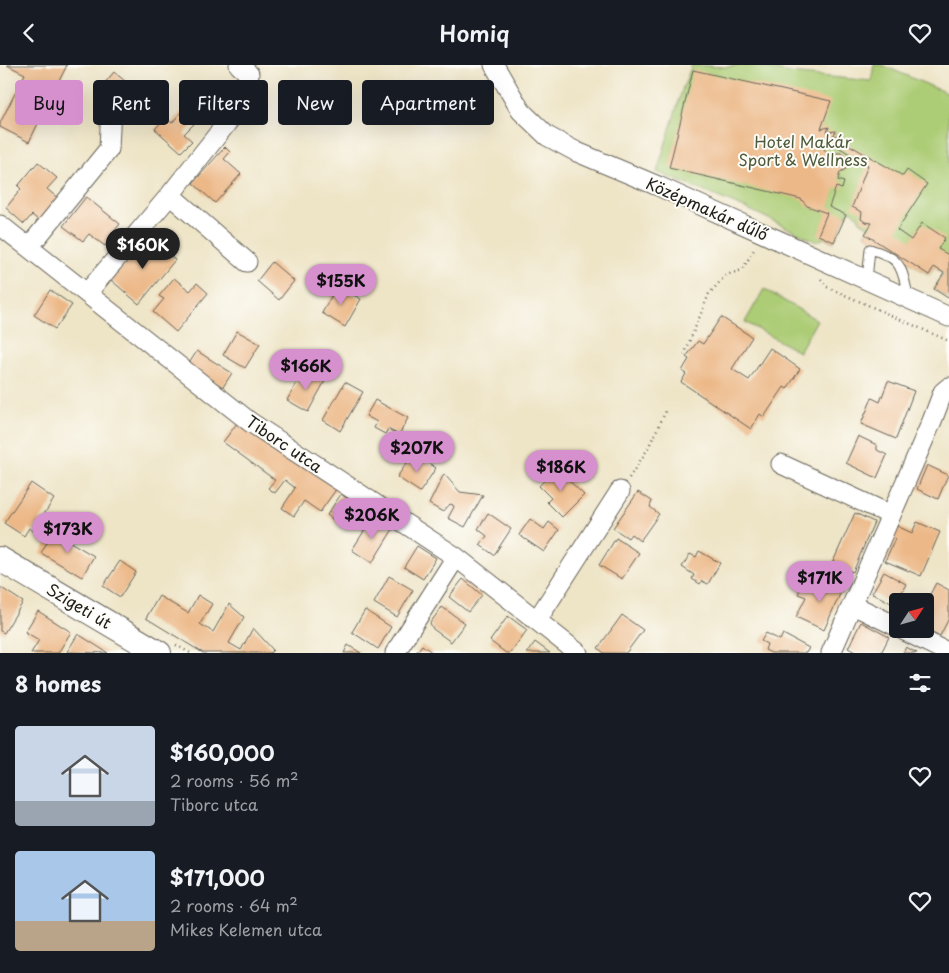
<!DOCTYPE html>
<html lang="en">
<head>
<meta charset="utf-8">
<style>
	:root { --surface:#171b24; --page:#242831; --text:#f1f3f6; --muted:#9ea1a6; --accent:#d690ce }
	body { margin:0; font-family:"Playpen Sans",sans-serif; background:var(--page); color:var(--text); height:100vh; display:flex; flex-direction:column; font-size:19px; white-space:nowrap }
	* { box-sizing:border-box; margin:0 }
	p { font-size:16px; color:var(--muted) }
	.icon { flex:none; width:28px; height:28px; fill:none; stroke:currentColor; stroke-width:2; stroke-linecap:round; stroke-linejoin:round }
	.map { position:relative; height:588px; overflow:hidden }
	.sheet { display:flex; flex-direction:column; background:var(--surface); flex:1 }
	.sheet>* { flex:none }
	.banner { position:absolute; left:15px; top:15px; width:500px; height:45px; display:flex; gap:10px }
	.needle { width:32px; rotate:54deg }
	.fabs { position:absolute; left:889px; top:528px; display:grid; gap:10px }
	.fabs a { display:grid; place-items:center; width:45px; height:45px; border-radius:5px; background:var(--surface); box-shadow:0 5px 20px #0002; font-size:25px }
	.price { position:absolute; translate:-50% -42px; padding:0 11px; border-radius:18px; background:var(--accent); color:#111; font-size:16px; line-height:32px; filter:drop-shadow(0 1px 2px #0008) }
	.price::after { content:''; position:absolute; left:50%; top:30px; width:15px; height:11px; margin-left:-8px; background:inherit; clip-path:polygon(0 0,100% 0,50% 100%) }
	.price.on { background:#222; color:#fff }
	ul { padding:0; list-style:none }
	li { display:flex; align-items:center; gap:15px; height:125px; padding:0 15px }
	li span { display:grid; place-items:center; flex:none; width:140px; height:100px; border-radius:5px; color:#555 }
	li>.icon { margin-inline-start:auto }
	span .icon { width:60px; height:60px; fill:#fffc; stroke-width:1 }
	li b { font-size:21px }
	h2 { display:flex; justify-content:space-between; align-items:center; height:60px; padding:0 15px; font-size:21px }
	.tag { padding:0 18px; border-radius:5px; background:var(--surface); box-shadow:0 5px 20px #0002; font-size:18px; line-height:45px }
	.tag.on { background:var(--accent); color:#111 }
	header { display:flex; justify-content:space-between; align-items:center; height:65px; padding:0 15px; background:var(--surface); font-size:22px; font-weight:600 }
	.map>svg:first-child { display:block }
	.green { fill:#accc74; stroke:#647448 }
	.building { fill:#ecb887 }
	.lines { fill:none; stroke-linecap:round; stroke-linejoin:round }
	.service-casing { stroke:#666258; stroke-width:11 }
	.minor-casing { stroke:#666258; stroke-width:21 }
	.tertiary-casing { stroke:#666258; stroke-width:26 }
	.path { stroke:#666258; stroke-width:2.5; stroke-dasharray:1 4; stroke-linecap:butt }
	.service { stroke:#fff; stroke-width:9 }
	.minor { stroke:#fff; stroke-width:19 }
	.tertiary { stroke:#fff; stroke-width:24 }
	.labels { text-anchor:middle; stroke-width:4; stroke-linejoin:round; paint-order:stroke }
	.park-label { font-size:16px; fill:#4e5a3b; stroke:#fdfcf7 }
	.street-label { font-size:16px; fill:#1c1c1c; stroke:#fdfcf7 }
</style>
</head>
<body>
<header><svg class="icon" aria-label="back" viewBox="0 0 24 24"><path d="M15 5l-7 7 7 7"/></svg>Homiq<svg class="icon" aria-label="heart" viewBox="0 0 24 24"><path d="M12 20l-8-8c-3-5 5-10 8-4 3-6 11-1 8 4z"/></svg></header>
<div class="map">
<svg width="949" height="588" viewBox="0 0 949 588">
	<rect width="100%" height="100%" fill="#fdfcf7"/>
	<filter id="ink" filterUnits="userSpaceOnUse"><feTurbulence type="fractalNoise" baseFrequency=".02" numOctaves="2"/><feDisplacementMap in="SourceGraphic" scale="10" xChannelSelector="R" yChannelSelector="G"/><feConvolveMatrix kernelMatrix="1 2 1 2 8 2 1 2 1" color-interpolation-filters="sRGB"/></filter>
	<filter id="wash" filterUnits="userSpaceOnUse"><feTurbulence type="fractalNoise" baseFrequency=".0096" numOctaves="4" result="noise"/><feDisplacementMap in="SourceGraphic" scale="20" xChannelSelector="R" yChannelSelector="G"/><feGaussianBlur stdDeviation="1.12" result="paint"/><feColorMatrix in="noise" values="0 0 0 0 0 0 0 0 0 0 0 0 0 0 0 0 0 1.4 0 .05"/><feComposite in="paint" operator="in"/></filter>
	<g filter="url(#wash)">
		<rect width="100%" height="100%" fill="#eee4c6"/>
		<path class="green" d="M692 0 727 2 740 0H755L790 8 871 16 874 0H882L949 29V231L948 233 934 224 944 208 934 202 929 210 865 169 869 162 860 156 857 150 851 145 846 150 834 177 824 173 817 177 752 146 657 107 683 22Z
			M764 224 817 255 799 287 745 257Z"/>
		<g id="blocks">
			<path class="building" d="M7 0H67L29 77 0 62V58L25 9Z
				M693 5 831 36 821 64 829 62 827 67 836 66 833 71 841 69 839 74 903 111 907 105 927 119 897 165 911 175 922 158 945 173 938 184 949 190V231L948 233 934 224 944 208 934 202 929 210 865 169 872 158 865 157 861 154 862 147 852 142 868 100 835 80 830 82 817 76 829 90 832 88H841L847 96 846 104 840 107 838 115 844 117 842 124 836 122 829 142 846 150 834 177 818 170 827 148 807 141 801 134 669 103Z
				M114 7 137 26 121 45 98 26Z
				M181 47 194 59 184 69 192 76 181 87 155 64 165 53 172 58Z
				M225 82 230 87 224 94 241 109 215 138 193 118Z
				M38 97 57 113 47 124 61 136 43 159 32 150 24 159 6 143 21 124 18 121Z
				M86 132 120 159 112 169 114 170 105 181 89 169 83 176 63 161Z
				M147 172 175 195 139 239 111 215Z
				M272 197 294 216 279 235 257 216Z
				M174 213 190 226 197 218 208 228 176 267 153 247 164 234 159 231Z
				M337 221 361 234 345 262 322 248Z
				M50 225 72 240 55 264 34 250Z
				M721 252 752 272 732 304 749 315 770 283 800 304 787 324 784 322 764 352 760 349 751 364 681 317 686 309 682 306 689 294 686 292 698 276 703 279Z
				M237 266 260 279 245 303 223 290Z
				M197 286 232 308 223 322 188 300Z
				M305 304 325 316 308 347 287 335Z
				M888 316 914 326 896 374 861 359 872 333 880 337Z
				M345 317 363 327 340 366 323 355Z
				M375 335 408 353 399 370 388 364 385 369 374 363 377 357 366 351Z
				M238 357 337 423 320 447 304 436 294 451 282 443 295 423 285 415 275 428 268 423 275 415 223 377Z
				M858 371 877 380V385L887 390 877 413 846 398Z
				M414 388 436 403 420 427 397 412Z
				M927 400 948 410 938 434 917 424Z
				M556 403 584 430 562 452 547 437 551 433 539 421Z
				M444 409 460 427 483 430 465 462 448 453 454 442 453 440 450 439 443 447 429 439Z
				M31 418 54 434 33 466 29 463 24 471 4 458Z
				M638 427 652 436 650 442 659 449 640 476 631 469 628 473 613 463Z
				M341 429 361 443 347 464 327 450Z
				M488 448 511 464 494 490 480 480 487 471 478 464Z
				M855 448 874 457 853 507 832 499Z
				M373 452 393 464 372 498 352 485Z
				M530 454 544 464 549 457 559 465 544 487 519 470Z
				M917 457 940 467 921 511 885 496 895 474 891 470 895 460 912 468Z
				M53 467 94 491 82 512 41 488Z
				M616 473 639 488 622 514 599 500Z
				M417 481 436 493 423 514 404 502Z
				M699 486 720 498 708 519 702 516 700 519 692 514 694 510 682 502 690 489 696 492Z
				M120 496 136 507 120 532 103 521Z
				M884 507 906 519 895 540 872 528Z
				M389 511 413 525 397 552 374 538Z
				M826 511 844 520 824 565 796 552 806 532 798 529 803 519 819 526Z
				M463 514 482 530 468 547 449 532Z
				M936 518 949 525V553L940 571 925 563V539Z
				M0 522 23 537 4 568 0 566Z
				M198 530 212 539 200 559 213 567 229 539 244 552 229 578 241 585 253 563 273 585 270 588H203L146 553 159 531 188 548Z
				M442 542 465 558 451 577 433 564 430 558Z
				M365 545 391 562 378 584 352 567Z
				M38 546 71 567 58 588H31L39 575 25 567Z
				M622 550 643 565 626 588H604L598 583Z
				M508 551 527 565 510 588H506L490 576Z
				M861 557 889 572 881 588H857L848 583Z
				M766 568 780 575 783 569 809 583 806 588H771L765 585 767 579 761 576Z
				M78 569 108 588 67 587Z
				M535 577 550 588H527Z
				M348 580 361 588H344Z
				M422 580 433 588H416Z
				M906 582 917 588H903Z"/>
		</g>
	</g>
	<g filter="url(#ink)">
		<use href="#blocks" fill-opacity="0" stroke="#666258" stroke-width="1"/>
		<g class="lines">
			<g class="service-casing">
				<path id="service" d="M867 215 870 184C904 194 901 203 909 234"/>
			</g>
			<g class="minor-casing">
				<path id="minor" d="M494 0 521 46 547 71 577 87 658 121 949 252
					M170 130 247 197
					M0 160 250 357 456 492 578 588
					M29 182 109 84 111 42
					M87 228 170 130 245 35 249 9 239 0
					M781 399 891 450
					M853 540 898 562
					M537 555 620 426
					M901 564 949 588
					M395 588 456 492
					M831 588 932 356 943 327 949 322"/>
			</g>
			<g class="tertiary-casing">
				<path id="tertiary" d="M0 494 159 588"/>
			</g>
			<path class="path" d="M821 214 827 222 949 276
				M684 290 709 229 726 210 742 205 755 183
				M629 413 647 385 667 344
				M176 580 190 588"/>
			<use href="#service" class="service"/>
			<use href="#minor" class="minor"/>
			<use href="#tertiary" class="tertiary"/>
		</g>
	</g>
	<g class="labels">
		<g class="park-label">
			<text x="803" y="83">Hotel Makár<tspan x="803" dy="18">Sport &amp; Wellness</tspan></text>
		</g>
		<g class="street-label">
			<text transform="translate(707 144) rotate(24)" y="6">Középmakár dűlő</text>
			<text transform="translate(284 379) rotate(34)" y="6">Tiborc utca</text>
			<text transform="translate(79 541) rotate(31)" y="6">Szigeti út</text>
		</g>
	</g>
</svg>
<div class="fabs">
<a><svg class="needle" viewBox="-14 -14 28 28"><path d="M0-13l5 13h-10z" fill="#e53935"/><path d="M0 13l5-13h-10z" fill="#9ea1a6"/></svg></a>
</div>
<b class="price on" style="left:143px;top:205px">$160K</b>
<b class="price" style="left:341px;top:241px">$155K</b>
<b class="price" style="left:306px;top:326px">$166K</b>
<b class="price" style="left:417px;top:408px">$207K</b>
<b class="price" style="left:561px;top:427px">$186K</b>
<b class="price" style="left:372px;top:475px">$206K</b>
<b class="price" style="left:68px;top:489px">$173K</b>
<b class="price" style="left:820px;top:538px">$171K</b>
<div class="banner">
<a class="tag on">Buy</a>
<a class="tag">Rent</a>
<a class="tag">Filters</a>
<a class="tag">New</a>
<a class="tag">Apartment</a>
</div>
</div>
<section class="sheet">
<h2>8 homes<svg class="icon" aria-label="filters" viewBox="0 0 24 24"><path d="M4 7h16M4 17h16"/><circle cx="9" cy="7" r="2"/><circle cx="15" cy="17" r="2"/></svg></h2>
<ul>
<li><span style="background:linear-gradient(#c9d6e8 75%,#9aa5b1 0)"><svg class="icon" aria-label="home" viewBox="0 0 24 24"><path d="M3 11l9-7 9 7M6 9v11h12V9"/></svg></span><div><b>$160,000</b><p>2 rooms · 56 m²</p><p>Tiborc utca</p></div><svg class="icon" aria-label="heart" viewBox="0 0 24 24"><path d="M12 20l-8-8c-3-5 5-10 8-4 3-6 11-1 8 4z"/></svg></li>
<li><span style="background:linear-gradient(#a9c7e8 70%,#b9a48a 0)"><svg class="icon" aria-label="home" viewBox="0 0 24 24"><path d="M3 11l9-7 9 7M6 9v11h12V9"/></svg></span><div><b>$171,000</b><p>2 rooms · 64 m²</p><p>Mikes Kelemen utca</p></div><svg class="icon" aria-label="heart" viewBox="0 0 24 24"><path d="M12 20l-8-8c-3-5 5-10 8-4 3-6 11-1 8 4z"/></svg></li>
</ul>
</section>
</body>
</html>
